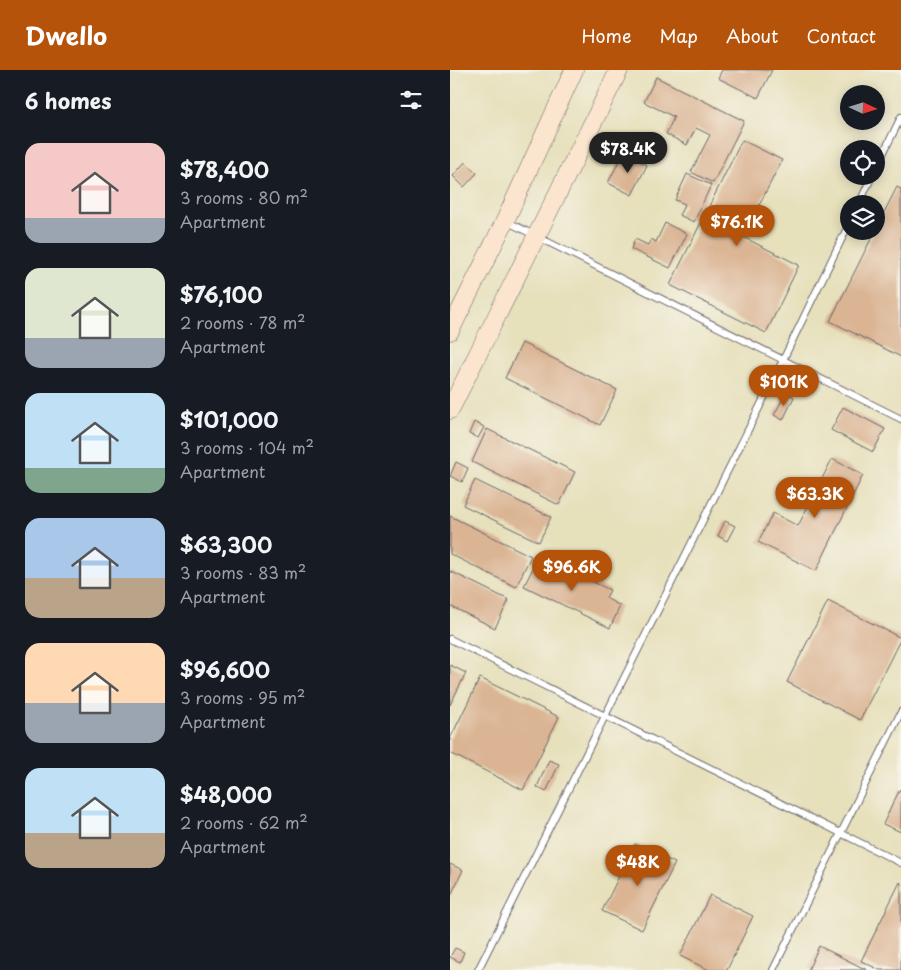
<!DOCTYPE html>
<html lang="en">
<head>
<meta charset="utf-8">
<style>
	:root { --surface:#171b24; --page:#20242c; --text:#f1f3f6; --muted:#9ea1a6; --accent:#b45309 }
	body { margin:0; font-family:"Playpen Sans",sans-serif; background:var(--page); color:var(--text); height:100vh; display:flex; flex-direction:column; font-size:19px; white-space:nowrap }
	* { box-sizing:border-box; margin:0 }
	p { font-size:16px; color:var(--muted) }
	.icon { flex:none; width:28px; height:28px; fill:none; stroke:currentColor; stroke-width:2; stroke-linecap:round; stroke-linejoin:round }
	.map { position:relative; flex:1; overflow:hidden }
	.panel { display:flex; flex-direction:column; background:var(--surface); width:450px }
	.panel>* { flex:none }
	.needle { width:32px; rotate:94deg }
	.tools { position:absolute; left:390px; top:15px; display:grid; gap:10px }
	.tools a { display:grid; place-items:center; width:45px; height:45px; border-radius:50%; background:var(--surface); box-shadow:0 2px 12px #0003; font-size:25px }
	.price { position:absolute; translate:-50% -42px; padding:0 11px; border-radius:18px; background:var(--accent); color:#fff; font-size:16px; line-height:32px; filter:drop-shadow(0 1px 2px #0008) }
	.price::after { content:''; position:absolute; left:50%; top:30px; width:15px; height:11px; margin-left:-8px; background:inherit; clip-path:polygon(0 0,100% 0,50% 100%) }
	.price.active { background:#222; color:#fff }
	ul { padding:0; list-style:none }
	li { display:flex; align-items:center; gap:15px; height:125px; padding:0 25px }
	li span { display:grid; place-items:center; flex:none; width:140px; height:100px; border-radius:15px; color:#555 }
	li>.icon { margin-inline-start:auto }
	span .icon { width:60px; height:60px; fill:#fffc; stroke-width:1 }
	li b { font-size:21px }
	h2 { display:flex; justify-content:space-between; align-items:center; height:60px; padding:0 25px; font-size:21px }
	header { display:flex; align-items:center; gap:30px; box-sizing:border-box; height:70px; padding:0 25px; background:var(--accent); color:#fff }
	header strong { font-size:24px }
	nav { display:flex; gap:28px; margin-inline-start:auto; font-size:18px }
	main { display:flex; flex:1; min-height:0 }
	.map>svg:first-child { display:block }
	.building { fill:#dab493 }
	.lines { fill:none; stroke-linecap:round; stroke-linejoin:round }
	.lane-casing { stroke:#676468; stroke-width:8 }
	.secondary-casing { stroke:#676468; stroke-width:19 }
	.lane { stroke:#fff; stroke-width:6 }
	.secondary { stroke:#fbe5cf; stroke-width:18 }
</style>
</head>
<body>
<header>
<strong>Dwello</strong>
<nav><a>Home</a><a>Map</a><a>About</a><a>Contact</a></nav>
</header>
<main>
<section class="panel">
<h2>6 homes<svg class="icon" aria-label="filters" viewBox="0 0 24 24"><path d="M4 7h16M4 17h16"/><circle cx="9" cy="7" r="2"/><circle cx="15" cy="17" r="2"/></svg></h2>
<ul>
<li><span style="background:linear-gradient(#f6c9c9 75%,#9aa5b1 0)"><svg class="icon" aria-label="home" viewBox="0 0 24 24"><path d="M3 11l9-7 9 7M6 9v11h12V9"/></svg></span><div><b>$78,400</b><p>3 rooms · 80 m²</p><p>Apartment</p></div></li>
<li><span style="background:linear-gradient(#dfe7d0 70%,#9aa5b1 0)"><svg class="icon" aria-label="home" viewBox="0 0 24 24"><path d="M3 11l9-7 9 7M6 9v11h12V9"/></svg></span><div><b>$76,100</b><p>2 rooms · 78 m²</p><p>Apartment</p></div></li>
<li><span style="background:linear-gradient(#bfe0f5 75%,#7fa58c 0)"><svg class="icon" aria-label="home" viewBox="0 0 24 24"><path d="M3 11l9-7 9 7M6 9v11h12V9"/></svg></span><div><b>$101,000</b><p>3 rooms · 104 m²</p><p>Apartment</p></div></li>
<li><span style="background:linear-gradient(#a9c7e8 60%,#b9a48a 0)"><svg class="icon" aria-label="home" viewBox="0 0 24 24"><path d="M3 11l9-7 9 7M6 9v11h12V9"/></svg></span><div><b>$63,300</b><p>3 rooms · 83 m²</p><p>Apartment</p></div></li>
<li><span style="background:linear-gradient(#ffd9b3 60%,#9aa5b1 0)"><svg class="icon" aria-label="home" viewBox="0 0 24 24"><path d="M3 11l9-7 9 7M6 9v11h12V9"/></svg></span><div><b>$96,600</b><p>3 rooms · 95 m²</p><p>Apartment</p></div></li>
<li><span style="background:linear-gradient(#bfe0f5 65%,#b9a48a 0)"><svg class="icon" aria-label="home" viewBox="0 0 24 24"><path d="M3 11l9-7 9 7M6 9v11h12V9"/></svg></span><div><b>$48,000</b><p>2 rooms · 62 m²</p><p>Apartment</p></div></li>
</ul>
</section>
<div class="map">
<svg width="451" height="900" viewBox="0 0 451 900">
	<rect width="100%" height="100%" fill="#f7f3e8"/>
	<filter id="ink" filterUnits="userSpaceOnUse"><feTurbulence type="fractalNoise" baseFrequency=".02" numOctaves="2"/><feDisplacementMap in="SourceGraphic" scale="10" xChannelSelector="R" yChannelSelector="G"/><feConvolveMatrix kernelMatrix="1 2 1 2 8 2 1 2 1" color-interpolation-filters="sRGB"/></filter>
	<filter id="wash" filterUnits="userSpaceOnUse"><feTurbulence type="fractalNoise" baseFrequency=".0096" numOctaves="4" result="noise"/><feDisplacementMap in="SourceGraphic" scale="20" xChannelSelector="R" yChannelSelector="G"/><feGaussianBlur stdDeviation="1.12" result="paint"/><feColorMatrix in="noise" values="0 0 0 0 0 0 0 0 0 0 0 0 0 0 0 0 0 1.4 0 .05"/><feComposite in="paint" operator="in"/></filter>
	<g filter="url(#wash)">
		<rect width="100%" height="100%" fill="#e6e0bb"/>
		<g id="blocks">
			<path class="building" d="M272 0H322L308 28 268 8Z
				M206 7 294 51 263 113 241 102 260 65 246 58 237 75 216 64 224 47 194 32Z
				M292 70 332 90 293 167 349 195 316 263 220 215Z
				M173 83 197 95 182 125 158 113Z
				M15 92 27 103 14 117 3 106Z
				M237 104 261 115 244 152 229 145 235 134 225 130Z
				M447 117 451 119V287L380 251 425 161H426V158Z
				M215 153 237 164 220 198 181 179 185 169 198 175 201 169 206 172Z
				M72 273 167 320 150 355 55 308Z
				M336 323 344 327 333 350 324 345Z
				M393 337 435 359 423 382 381 360Z
				M24 352 34 357 28 368 19 364Z
				M37 359 125 402 109 435 22 392Z
				M382 389 413 405 366 501 308 472 323 443 348 456Z
				M6 392 18 398 12 412 0 406Z
				M25 410 101 447 89 472 13 435Z
				M0 446 81 486 66 517 0 484Z
				M275 451 285 456 277 471 268 466Z
				M89 486 160 520 156 528 170 536 160 558 74 516Z
				M0 501 59 530 45 558 0 536Z
				M378 531 451 568 410 650 337 612Z
				M0 595 16 603 0 635Z
				M30 608 109 647 73 720 0 683V669Z
				M99 690 109 694 96 722 87 717Z
				M450 719 451 720V762L433 754Z
				M185 774 225 793 192 860 152 841Z
				M0 794 13 800 0 827Z
				M450 812 451 813V900H430L411 891Z
				M260 825 303 846 277 900H259L230 886Z
				M369 876 417 900H358Z
				M5 878 14 882 10 892 0 887Z"/>
		</g>
	</g>
	<g filter="url(#ink)">
		<use href="#blocks" fill-opacity="0" stroke="#676468" stroke-width="1"/>
		<g class="lines">
			<g class="lane-casing">
				<path id="lane" d="M426 98 451 47
					M409 134 422 106
					M56 151 451 349
					M0 569 451 793
					M28 900 333 290 399 154
					M323 900 451 642"/>
			</g>
			<g class="secondary-casing">
				<path id="secondary" d="M0 261 55 151 124 0
					M0 340 169 0"/>
			</g>
			<use href="#lane" class="lane"/>
			<use href="#secondary" class="secondary"/>
		</g>
	</g>
</svg>
<div class="tools">
<a><svg class="needle" viewBox="-14 -14 28 28"><path d="M0-13l5 13h-10z" fill="#e53935"/><path d="M0 13l5-13h-10z" fill="#9ea1a6"/></svg></a>
<a><svg class="icon" aria-label="locate" viewBox="0 0 24 24"><circle cx="12" cy="12" r="6"/><path d="M12 2v4M12 18v4M2 12h4M18 12h4"/></svg></a>
<a><svg class="icon" aria-label="layers" viewBox="0 0 24 24"><path d="M12 4l9 5-9 5-9-5zM3 14l9 5 9-5"/></svg></a>
</div>
<b class="price active" style="left:178px;top:104px">$78.4K</b>
<b class="price" style="left:287px;top:177px">$76.1K</b>
<b class="price" style="left:334px;top:337px">$101K</b>
<b class="price" style="left:365px;top:449px">$63.3K</b>
<b class="price" style="left:122px;top:522px">$96.6K</b>
<b class="price" style="left:188px;top:817px">$48K</b>
</div>
</main>
</body>
</html>
